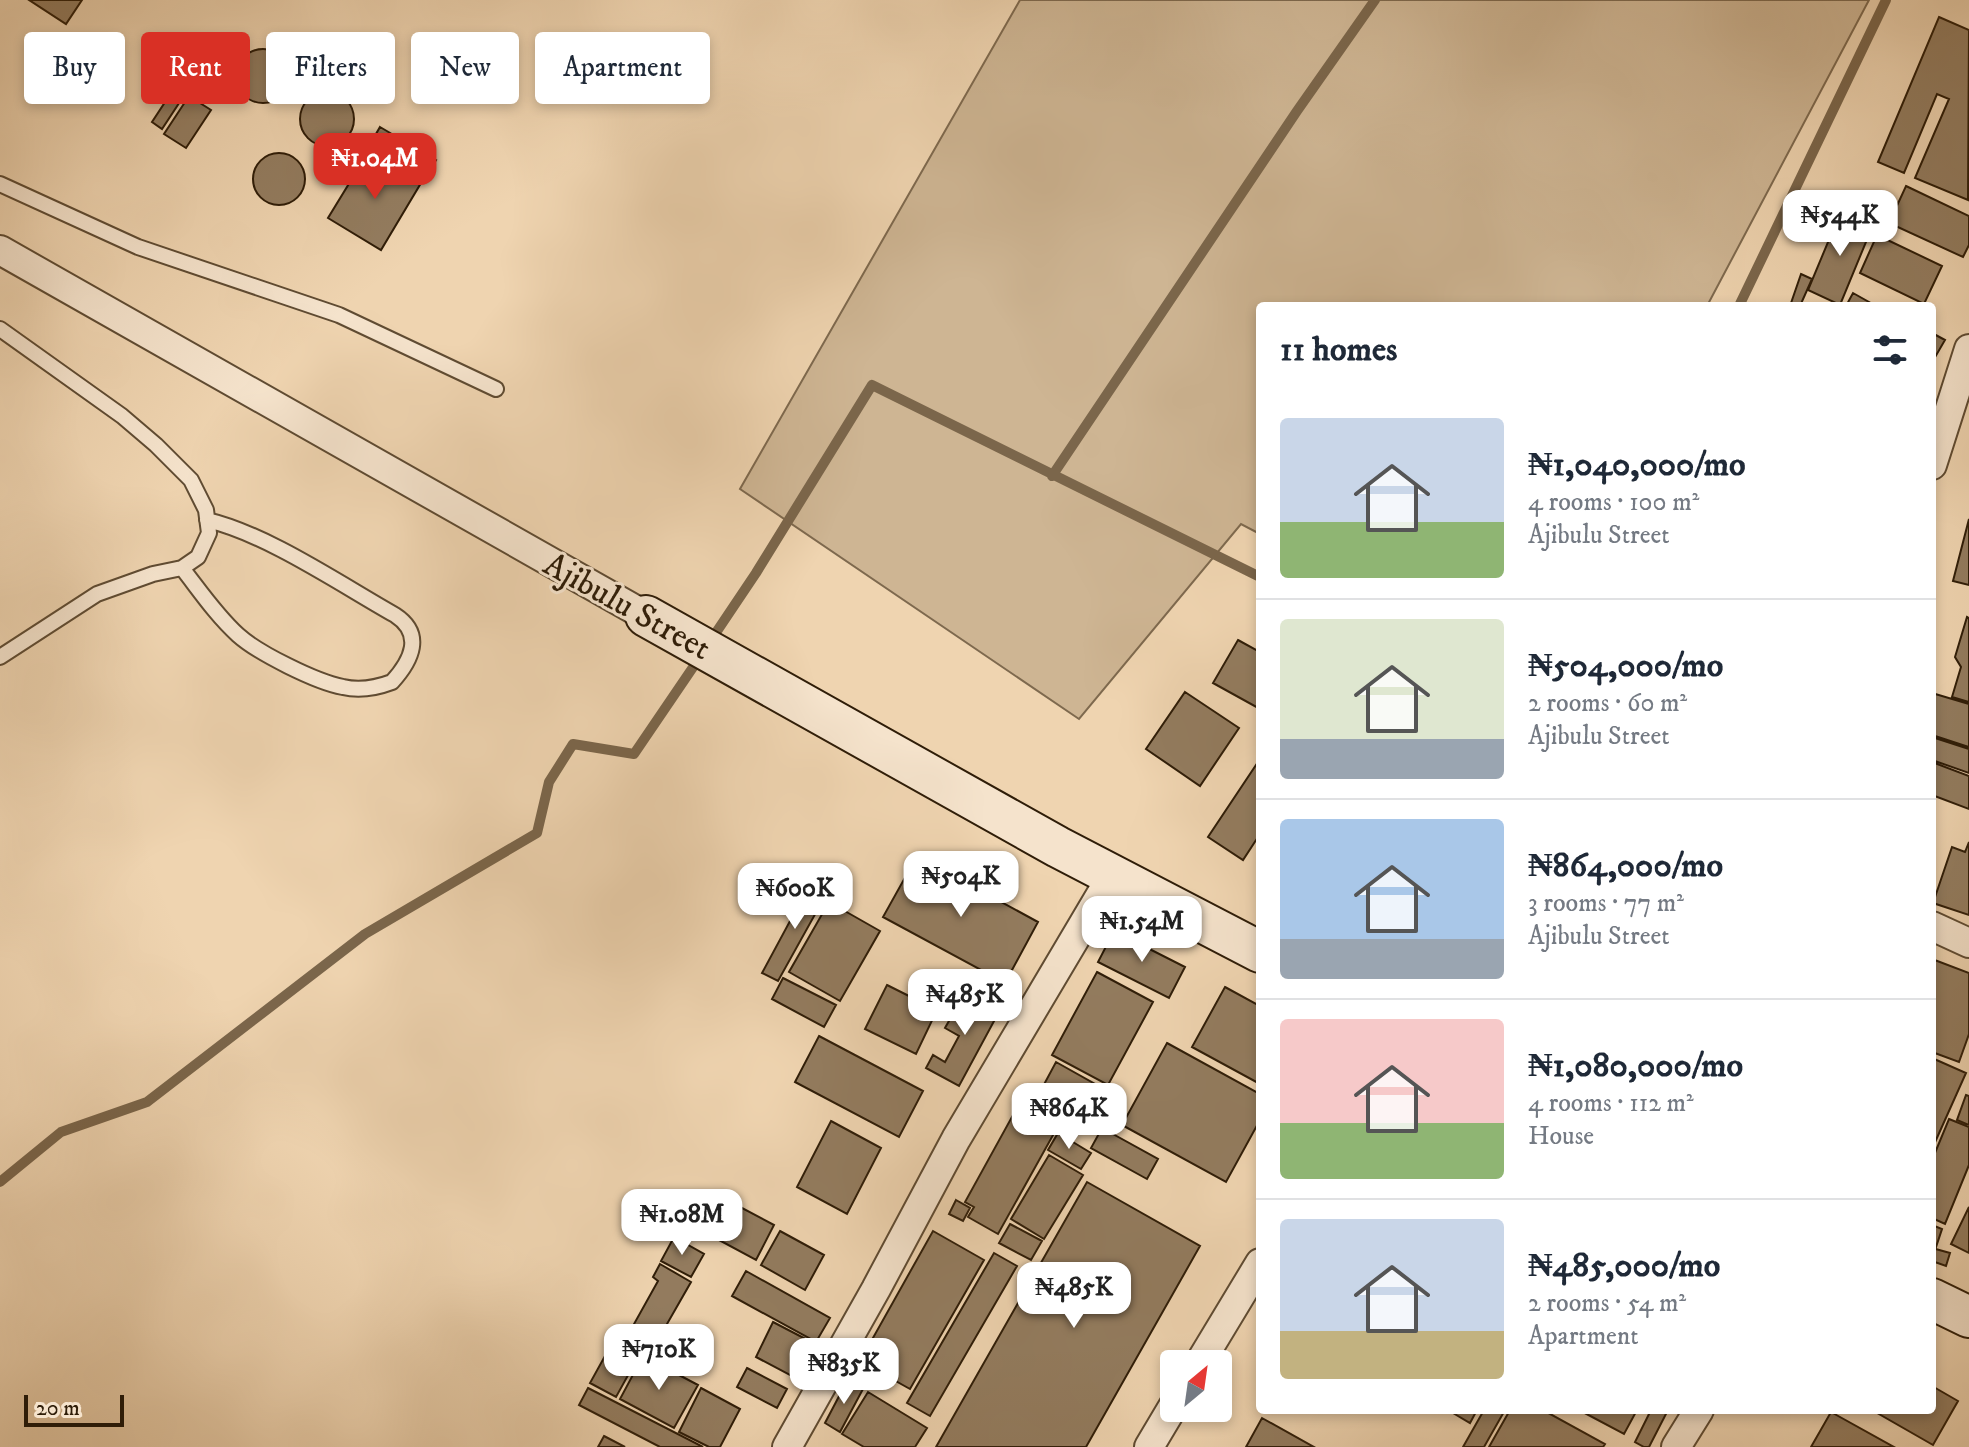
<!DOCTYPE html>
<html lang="en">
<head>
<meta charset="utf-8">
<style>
	:root { --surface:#fff; --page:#f2f2f3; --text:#1f2937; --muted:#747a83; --line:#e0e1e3; --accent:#d93025 }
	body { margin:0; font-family:"IM FELL DW Pica",serif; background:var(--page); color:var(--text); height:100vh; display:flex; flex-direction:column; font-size:30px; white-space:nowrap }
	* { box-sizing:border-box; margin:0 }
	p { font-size:26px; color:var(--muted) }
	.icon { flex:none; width:44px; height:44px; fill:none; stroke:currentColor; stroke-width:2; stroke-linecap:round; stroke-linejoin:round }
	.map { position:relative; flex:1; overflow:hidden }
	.details { position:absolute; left:1256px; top:302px; width:680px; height:1112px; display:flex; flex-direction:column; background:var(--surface); border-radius:8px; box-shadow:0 4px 12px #0003 }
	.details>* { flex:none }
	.hud { position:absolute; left:24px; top:32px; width:760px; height:72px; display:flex; gap:16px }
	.needle { width:52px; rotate:29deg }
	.controls { position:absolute; left:1160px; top:1350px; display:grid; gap:16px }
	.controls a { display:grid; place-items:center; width:72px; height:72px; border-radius:8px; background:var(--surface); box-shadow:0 4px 12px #0003; font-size:40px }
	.scale { position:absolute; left:24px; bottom:20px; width:100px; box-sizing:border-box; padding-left:8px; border:4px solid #2f1d08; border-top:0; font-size:22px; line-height:28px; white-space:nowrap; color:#2f1d08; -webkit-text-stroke:6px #f5e3cc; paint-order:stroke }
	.price { position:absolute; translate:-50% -68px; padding:0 18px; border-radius:16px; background:#fff; color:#222; font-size:26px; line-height:52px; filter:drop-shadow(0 2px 4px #0008) }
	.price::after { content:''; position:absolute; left:50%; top:48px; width:24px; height:18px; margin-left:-12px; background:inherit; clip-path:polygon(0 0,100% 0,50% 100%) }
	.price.selected { background:var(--accent); color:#fff }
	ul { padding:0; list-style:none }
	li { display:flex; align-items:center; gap:24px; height:200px; padding:0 24px }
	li+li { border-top:2px solid var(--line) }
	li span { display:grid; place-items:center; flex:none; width:224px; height:160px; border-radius:8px; color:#555 }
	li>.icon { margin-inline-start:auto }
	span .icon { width:96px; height:96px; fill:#fffc; stroke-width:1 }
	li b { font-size:34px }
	h2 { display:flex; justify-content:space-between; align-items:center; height:96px; padding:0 24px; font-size:34px }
	.tag { padding:0 28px; border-radius:8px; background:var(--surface); box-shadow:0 4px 12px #0003; font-size:28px; line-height:72px }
	.tag.selected { background:var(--accent); color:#fff }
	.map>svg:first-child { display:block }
	.green { fill:#ceb593; stroke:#7e694e; stroke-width:2 }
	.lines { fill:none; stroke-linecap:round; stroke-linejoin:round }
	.stream { stroke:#7b664b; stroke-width:10 }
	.building { fill:#937c5f; stroke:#2f1d08; stroke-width:2 }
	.lane-casing { stroke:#5f4b32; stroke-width:18 }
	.street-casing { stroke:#5f4b32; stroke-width:32 }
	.secondary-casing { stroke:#2f1d08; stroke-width:44 }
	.lane { stroke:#f5e3cc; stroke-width:14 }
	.street { stroke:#f5e3cc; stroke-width:28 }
	.secondary { stroke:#f5e3cc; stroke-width:40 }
	.labels { text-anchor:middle; stroke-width:6; stroke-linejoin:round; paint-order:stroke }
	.street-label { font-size:34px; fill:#2f1d08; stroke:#f5e3cc }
</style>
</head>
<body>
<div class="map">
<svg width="1969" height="1447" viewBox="0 0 1969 1447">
	<rect width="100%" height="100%" fill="#efd4b0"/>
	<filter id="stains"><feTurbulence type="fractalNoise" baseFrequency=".0025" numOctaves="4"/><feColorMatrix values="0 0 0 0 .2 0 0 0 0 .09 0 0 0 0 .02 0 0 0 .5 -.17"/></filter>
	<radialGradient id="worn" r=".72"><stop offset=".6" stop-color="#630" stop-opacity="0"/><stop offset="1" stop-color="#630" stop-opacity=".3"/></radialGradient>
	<path class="green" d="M1020 0H1869L1707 306H1260V534L1241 524 1079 719 740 489Z"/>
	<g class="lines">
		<path class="stream" d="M1739 306 1886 0
			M1052 476 1297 111 1375 0
			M709 643 756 573 872 385 1260 577
			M0 1182 61 1132 147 1102 365 934 537 833 549 782 573 744 634 754 700 657"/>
	</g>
	<path class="building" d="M29 0H82L66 24Z
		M1939 17 1969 30 1968 200 1915 178 1949 99 1937 94 1904 173 1878 162Z
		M236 76a27 27 0 1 1 54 0a27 27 0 1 1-54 0Z
		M175 87 185 94 162 129 152 122Z
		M300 119a27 27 0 1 1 54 0a27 27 0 1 1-54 0Z
		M189 96 211 110 186 148 164 134Z
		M380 127 436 160 423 181 368 148Z
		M369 151 421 183 381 250 328 218Z
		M253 179a26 26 0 1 1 52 0a26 26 0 1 1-52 0Z
		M1906 186 1969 216V245L1963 257 1889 223Z
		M1841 211 1873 225 1840 305 1808 290Z
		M1877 235 1942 266 1924 304 1860 273Z
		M1801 274 1812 279 1800 306H1790Z
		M1853 293 1876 306H1846Z
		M1932 333 1945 340 1934 359 1932 358Z
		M1969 519V585L1953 581Z
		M1967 617 1969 618V702L1952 697 1961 667 1955 657Z
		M1238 640 1260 652V709L1213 683Z
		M1185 692 1239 728 1200 786 1146 749Z
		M1932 693 1969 704V747L1932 735Z
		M1932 737 1969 749V773L1932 760Z
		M1260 759V834L1243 860 1208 837Z
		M1932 762 1969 776V809L1932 795Z
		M1969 842V915L1933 903 1952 847 1965 852Z
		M917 856 1038 922 1005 983 883 917Z
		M811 882 828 891 778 981 762 973Z
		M829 902 880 931 840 1001 789 972Z
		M1114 931 1185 967 1169 998 1098 962Z
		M1932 959 1969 973V1034L1959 1062 1932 1052Z
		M1097 972 1153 1002 1108 1085 1052 1055Z
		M783 978 836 1005 824 1027 772 999Z
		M887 985 937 1010 916 1054 865 1029Z
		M1225 987 1260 1006V1084L1192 1047Z
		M966 991 1000 1010 959 1086 926 1068 933 1055 945 1062 959 1036 945 1028Z
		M819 1036 923 1091 899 1137 795 1082Z
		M1167 1043 1260 1094V1120L1226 1182 1122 1125Z
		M1932 1058 1966 1073 1932 1149Z
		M1056 1062 1111 1093 1096 1121 1041 1090Z
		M1966 1095 1969 1096V1125L1957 1120Z
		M1023 1097 1062 1119 998 1234 968 1217 974 1207 965 1202Z
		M1949 1119 1969 1127V1165L1945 1224 1932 1218V1160Z
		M831 1121 881 1148 847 1214 797 1187Z
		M1102 1128 1158 1159 1147 1179 1091 1148Z
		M1058 1133 1091 1153 1081 1169 1048 1150Z
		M1049 1155 1083 1175 1044 1239 1011 1219Z
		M1087 1182 1200 1246 1086 1447H936Z
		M725 1199 774 1225 756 1260 706 1233Z
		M956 1200 970 1208 963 1221 949 1214Z
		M1969 1207V1253L1951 1244Z
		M1010 1224 1042 1241 1031 1260 999 1243Z
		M1932 1225 1942 1229 1936 1247 1932 1246Z
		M780 1231 824 1255 805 1290 761 1265Z
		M933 1231 984 1260 910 1389 860 1361Z
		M674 1237 704 1254 691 1277 661 1261Z
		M1932 1248 1950 1253 1946 1266 1932 1261Z
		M994 1253 1017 1266 930 1416 907 1403Z
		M660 1264 691 1282 659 1338 634 1324 658 1281 653 1277Z
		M746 1271 830 1318 816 1342 732 1296Z
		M773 1322 823 1348 805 1383 756 1357Z
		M616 1336 642 1350 616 1397 590 1383Z
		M643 1356 698 1385 674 1428 620 1399Z
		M747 1368 787 1389 777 1408 737 1387Z
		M847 1381 863 1389 840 1432 825 1423Z
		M1932 1386 1958 1401 1933 1445 1872 1410H1932Z
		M588 1388 703 1447H660L579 1405Z
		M701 1388 740 1409 720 1447H709L679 1432Z
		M868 1392 927 1428 915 1447H864L842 1434Z
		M1455 1410H1477L1470 1423 1453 1413Z
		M1484 1410H1505L1484 1447H1463Z
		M1510 1410H1543L1605 1444 1603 1447H1489Z
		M1579 1410H1637L1624 1434Z
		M1651 1410H1668L1649 1447H1644L1635 1442Z
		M1831 1412 1894 1447H1811Z
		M1262 1418 1314 1447H1246Z
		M604 1436 625 1447H598Z"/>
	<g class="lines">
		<g class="lane-casing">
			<path id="lane" d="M0 184 138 247 339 315 496 389
				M0 329 122 416 156 445 191 480 206 510 209 533 198 557 182 568 153 574 97 594 0 657
				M182 568C200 591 216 615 238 635 258 653 316 682 343 687 360 691 376 688 392 682 412 660 424 634 395 615 340 584 267 534 207 520"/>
		</g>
		<g class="street-casing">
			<path id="street" d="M0 250 646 616
				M1932 465 1969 349
				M1932 926 1969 943
				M1199 1364 1260 1263
				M787 1447 876 1289 956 1139 1112 876
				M1149 1447 1174 1405
				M1676 1447 1699 1410"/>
		</g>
		<g class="secondary-casing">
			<path id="secondary" d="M646 616 1058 847 1260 952
				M1932 1299 1969 1317"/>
		</g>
		<use href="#lane" class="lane"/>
		<use href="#street" class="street"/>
		<use href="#secondary" class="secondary"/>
	</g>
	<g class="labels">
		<g class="street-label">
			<text transform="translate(628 605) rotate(29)" y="12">Ajibulu Street</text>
		</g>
	</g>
	<rect width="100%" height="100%" filter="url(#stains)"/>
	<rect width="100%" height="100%" fill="url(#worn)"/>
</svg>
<div class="controls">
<a><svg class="needle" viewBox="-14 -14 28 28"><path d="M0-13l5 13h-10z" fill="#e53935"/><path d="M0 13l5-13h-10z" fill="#747a83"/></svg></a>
</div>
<div class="scale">20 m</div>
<b class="price selected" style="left:375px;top:201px">₦1.04M</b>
<b class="price" style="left:1840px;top:258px">₦544K</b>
<b class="price" style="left:961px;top:919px">₦504K</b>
<b class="price" style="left:795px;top:931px">₦600K</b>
<b class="price" style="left:1142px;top:964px">₦1.54M</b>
<b class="price" style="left:965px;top:1037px">₦485K</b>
<b class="price" style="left:1069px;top:1151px">₦864K</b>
<b class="price" style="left:682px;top:1257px">₦1.08M</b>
<b class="price" style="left:1074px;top:1330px">₦485K</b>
<b class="price" style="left:659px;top:1392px">₦710K</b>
<b class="price" style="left:844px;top:1406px">₦835K</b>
<div class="hud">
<a class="tag">Buy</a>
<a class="tag selected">Rent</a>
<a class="tag">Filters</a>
<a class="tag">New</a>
<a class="tag">Apartment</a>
</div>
<section class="details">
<h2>11 homes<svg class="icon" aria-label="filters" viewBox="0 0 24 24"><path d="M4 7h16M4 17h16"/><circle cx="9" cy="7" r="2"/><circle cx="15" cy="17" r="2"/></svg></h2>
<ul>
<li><span style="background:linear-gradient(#c9d6e8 65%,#8fb573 0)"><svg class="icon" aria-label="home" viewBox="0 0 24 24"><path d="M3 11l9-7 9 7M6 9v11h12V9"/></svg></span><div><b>₦1,040,000/mo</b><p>4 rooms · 100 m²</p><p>Ajibulu Street</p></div></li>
<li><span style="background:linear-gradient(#dfe7d0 75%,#9aa5b1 0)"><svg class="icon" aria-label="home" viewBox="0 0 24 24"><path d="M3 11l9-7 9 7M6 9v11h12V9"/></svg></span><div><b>₦504,000/mo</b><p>2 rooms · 60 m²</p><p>Ajibulu Street</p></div></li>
<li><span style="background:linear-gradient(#a9c7e8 75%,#9aa5b1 0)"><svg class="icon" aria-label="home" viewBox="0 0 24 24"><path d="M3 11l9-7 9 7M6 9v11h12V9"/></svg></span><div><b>₦864,000/mo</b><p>3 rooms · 77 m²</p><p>Ajibulu Street</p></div></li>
<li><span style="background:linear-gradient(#f6c9c9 65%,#8fb573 0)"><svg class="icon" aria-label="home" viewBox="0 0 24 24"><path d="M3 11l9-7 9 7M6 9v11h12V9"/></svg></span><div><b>₦1,080,000/mo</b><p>4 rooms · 112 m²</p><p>House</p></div></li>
<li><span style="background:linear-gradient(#c9d6e8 70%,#c2b280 0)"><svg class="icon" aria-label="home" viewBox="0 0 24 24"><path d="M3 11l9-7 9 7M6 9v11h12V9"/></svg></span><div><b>₦485,000/mo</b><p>2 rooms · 54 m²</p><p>Apartment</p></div></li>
</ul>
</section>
</div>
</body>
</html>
